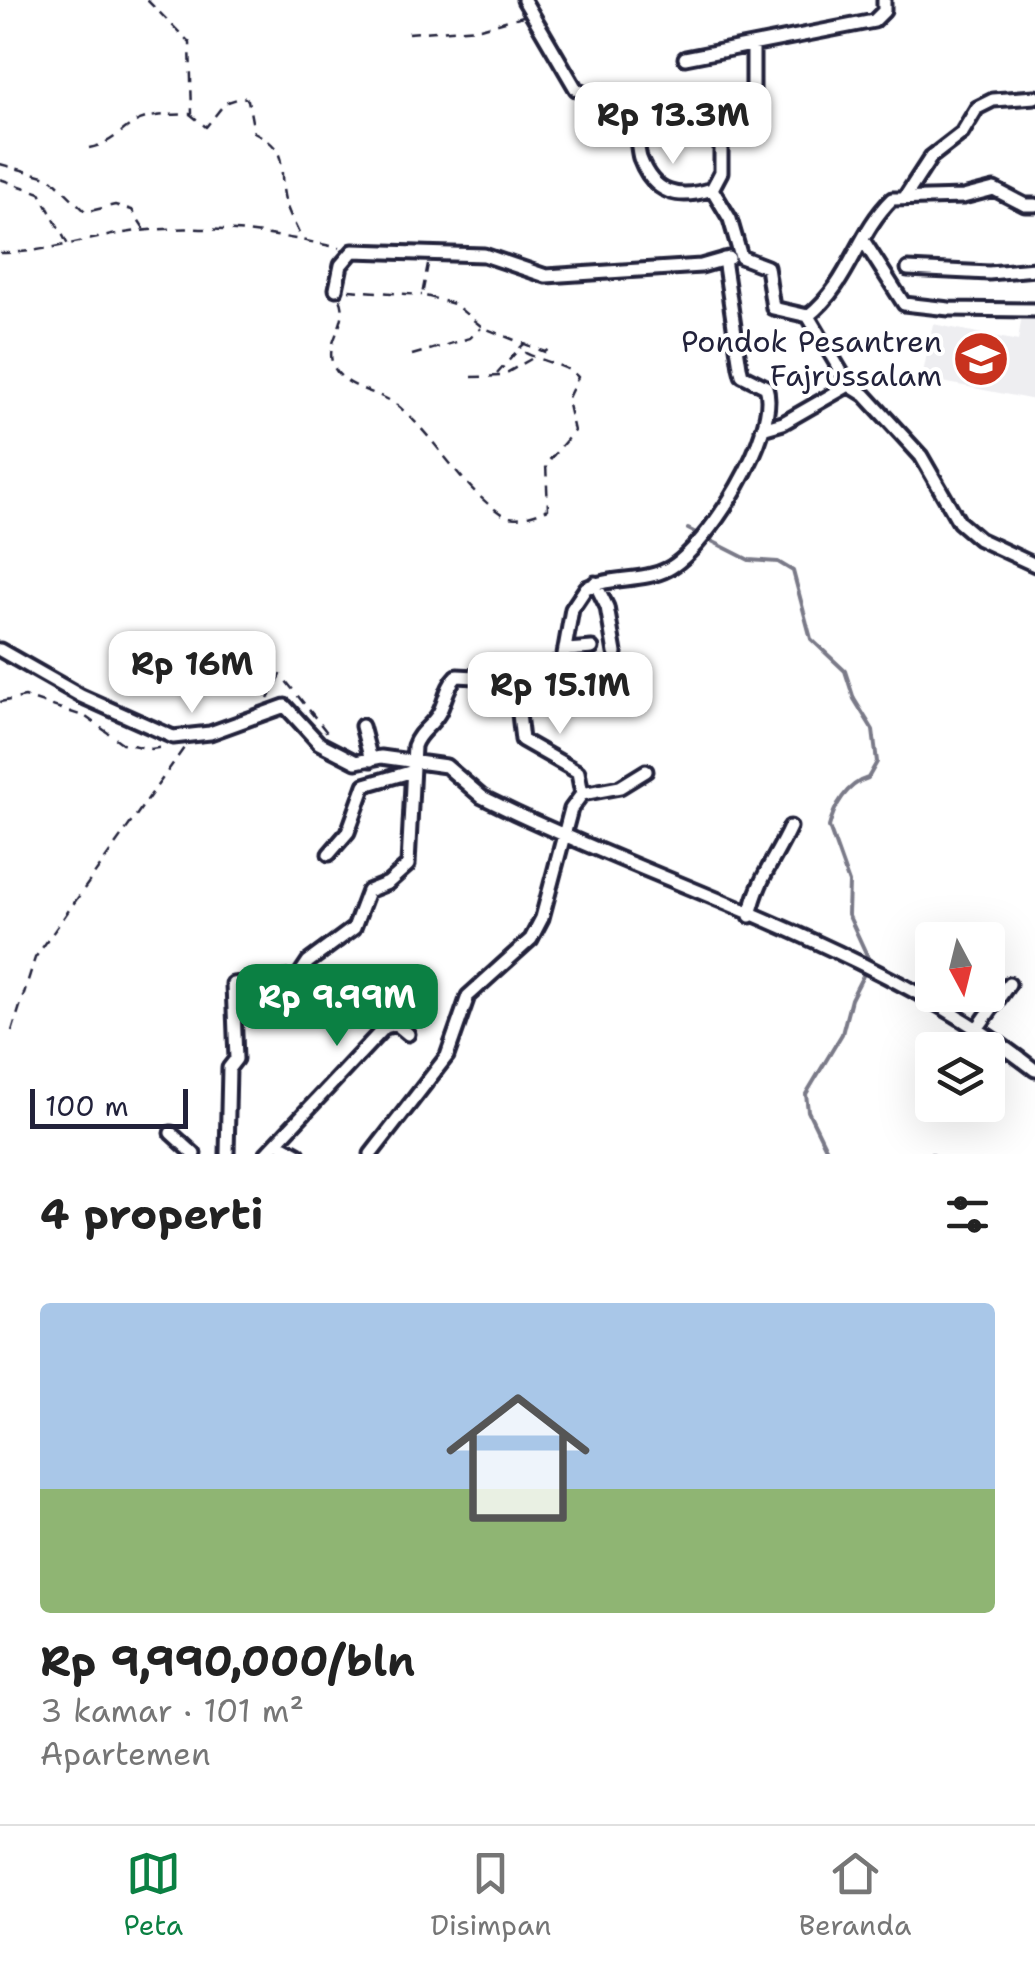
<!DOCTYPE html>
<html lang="id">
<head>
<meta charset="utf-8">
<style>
	:root { --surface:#fff; --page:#f6f6f6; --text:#222; --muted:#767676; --line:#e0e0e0; --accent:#0b8043 }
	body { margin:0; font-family:"Shantell Sans",sans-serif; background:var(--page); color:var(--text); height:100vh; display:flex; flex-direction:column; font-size:38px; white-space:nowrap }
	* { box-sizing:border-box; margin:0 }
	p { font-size:32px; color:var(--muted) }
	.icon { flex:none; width:55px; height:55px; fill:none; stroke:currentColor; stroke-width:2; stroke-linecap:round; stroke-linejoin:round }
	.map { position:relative; height:1154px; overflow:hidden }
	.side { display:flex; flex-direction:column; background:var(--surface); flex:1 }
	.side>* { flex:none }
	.needle { width:65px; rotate:173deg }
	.buttons { position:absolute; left:915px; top:922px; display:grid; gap:20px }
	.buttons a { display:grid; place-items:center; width:90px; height:90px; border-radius:10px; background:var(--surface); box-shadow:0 10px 40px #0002; font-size:50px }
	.scale { position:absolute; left:30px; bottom:25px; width:158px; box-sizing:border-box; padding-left:10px; border:5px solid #22223b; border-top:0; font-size:28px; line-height:35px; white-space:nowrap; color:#22223b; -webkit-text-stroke:8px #fff; paint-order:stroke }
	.price { position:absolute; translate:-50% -85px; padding:0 22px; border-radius:20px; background:#fff; color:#222; font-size:32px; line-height:65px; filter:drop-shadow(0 2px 5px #0008) }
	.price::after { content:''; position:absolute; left:50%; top:60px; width:30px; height:22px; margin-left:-15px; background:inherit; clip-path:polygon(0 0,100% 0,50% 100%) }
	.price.selected { background:var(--accent); color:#fff }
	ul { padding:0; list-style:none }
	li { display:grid; align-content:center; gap:20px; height:530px; padding:0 40px }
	li span { display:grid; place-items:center; height:310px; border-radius:10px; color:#555 }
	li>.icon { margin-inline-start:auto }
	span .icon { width:180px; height:180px; fill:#fffc; stroke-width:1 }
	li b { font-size:42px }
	h2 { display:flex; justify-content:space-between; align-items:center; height:120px; padding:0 40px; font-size:42px }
	.tab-bar { display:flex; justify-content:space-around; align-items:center; height:140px; border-top:2px solid var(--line); background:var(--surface); font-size:28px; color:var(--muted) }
	.tab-bar a { display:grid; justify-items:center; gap:5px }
	.tab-bar .selected { color:var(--accent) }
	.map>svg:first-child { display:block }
	.built { fill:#eeeef1 }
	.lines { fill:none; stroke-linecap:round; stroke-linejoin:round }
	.stream { stroke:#7a7a88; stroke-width:4 }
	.minor-casing { stroke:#22223b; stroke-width:19 }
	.path { stroke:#22223b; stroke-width:2.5; stroke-dasharray:10 8; stroke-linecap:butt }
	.minor { stroke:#fff; stroke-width:11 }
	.labels { text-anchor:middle; stroke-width:8; stroke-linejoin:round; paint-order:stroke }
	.poi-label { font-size:30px; fill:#22223b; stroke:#fff; text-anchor:end }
</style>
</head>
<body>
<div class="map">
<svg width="1035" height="1154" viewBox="0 0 1035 1154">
	<rect width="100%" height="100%" fill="#fff"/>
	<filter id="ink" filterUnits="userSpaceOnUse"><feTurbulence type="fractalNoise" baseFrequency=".01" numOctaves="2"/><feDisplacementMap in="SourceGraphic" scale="20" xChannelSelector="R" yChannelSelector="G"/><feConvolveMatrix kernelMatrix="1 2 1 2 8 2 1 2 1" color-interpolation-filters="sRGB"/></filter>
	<g filter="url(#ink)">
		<path class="built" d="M1024 301 1035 303V400L922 378 933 324 1018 341Z"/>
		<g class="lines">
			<path class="stream" d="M688 529 749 560 778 562 793 571 811 639 845 671 854 699 873 730 877 762 868 778C847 784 834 806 829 827L849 883 848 914 870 962 851 999 842 1034 806 1094 808 1111 829 1154
				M904 1154H933"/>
			<g class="minor-casing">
				<path id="minor" d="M524 0 576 89 634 126C638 136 637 147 640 158 654 195 679 200 712 189L730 219 741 257 767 267 773 308 808 316
					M685 58 874 21 884 11V0
					M753 106V45
					M712 189 721 172V135
					M905 197 931 157 962 133 977 108 993 100 1035 97
					M865 243 904 304 949 309 1035 310
					M908 269 989 273 1035 269
					M336 289 341 265 353 251 484 255 546 276 701 266 729 258
					M808 316 849 385 865 395 921 456 959 522 979 539 1035 565
					M808 316C851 282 856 234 892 199L963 197 994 189 1025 205H1035
					M762 429 783 423 849 385
					M595 583 607 607 615 653
					M0 650 81 696 173 737 210 733 285 706 319 743 356 762 381 757 446 766 482 797 515 813C689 894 882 951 1035 1070
					M568 650 592 648
					M515 679 522 740 578 772 582 794
					M362 726 371 760
					M329 854 348 832 365 785 410 772
					M750 916C758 878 774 862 790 827
					M977 1029 1009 984
					M171 1133 194 1154
					M278 1143 298 1154
					M227 1154 229 1068 236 1059 233 984 298 977 308 962 354 928 368 891 388 883 408 865 414 746C419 731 431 727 439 713 446 700 446 687 457 676L515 679 563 660 572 609 586 588C612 576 643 582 668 569 707 549 781 430 766 387L742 375 740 367 724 259
					M266 1154 385 1027 396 1024 408 1034
					M371 1154 447 1056 468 996 531 939 542 918 571 809 582 794 620 787 646 771"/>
			</g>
			<path class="path" d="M147 0 190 43 192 114
				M408 33 480 28 523 16
				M89 148C109 144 116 135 132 124 147 114 172 115 190 114L206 127 225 103 243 97 248 100 254 132C292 152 277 166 285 200 288 213 296 226 301 238
				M0 164 51 178 86 212 115 205 132 210 145 230
				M0 179 40 193 68 245
				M0 253C45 253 87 238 131 232 199 223 273 233 340 248
				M428 264 422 295 454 304 482 327 537 349 545 352 553 346
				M349 290 422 295
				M340 299C351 322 324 341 333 365 343 389 379 391 397 405 436 437 461 488 503 515 515 522 537 514 548 509L546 464 574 431 567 400 578 377C567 364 536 361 519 349L525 343
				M412 355 470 338 481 328
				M497 374 518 350
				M472 377 501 376 531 359
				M268 699 281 675 330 736
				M0 702 25 697 86 717 122 743 151 749 165 747
				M12 1032 35 958 184 748"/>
			<use href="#minor" class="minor"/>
		</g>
	</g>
	<defs>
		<g id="school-disc" transform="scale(2.875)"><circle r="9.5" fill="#c8321e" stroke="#fff"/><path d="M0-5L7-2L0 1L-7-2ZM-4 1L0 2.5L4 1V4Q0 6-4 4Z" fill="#fff"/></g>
	</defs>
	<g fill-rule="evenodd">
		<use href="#school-disc" x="981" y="359"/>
	</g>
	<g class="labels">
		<g class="poi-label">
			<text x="942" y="352">Pondok Pesantren<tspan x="942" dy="34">Fajrussalam</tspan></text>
		</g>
	</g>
</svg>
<div class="buttons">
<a><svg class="needle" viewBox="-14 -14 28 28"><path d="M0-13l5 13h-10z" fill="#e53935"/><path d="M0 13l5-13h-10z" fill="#767676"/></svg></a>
<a><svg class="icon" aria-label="layers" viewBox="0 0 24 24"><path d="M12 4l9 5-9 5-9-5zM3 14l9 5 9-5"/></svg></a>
</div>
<div class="scale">100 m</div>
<b class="price" style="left:673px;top:167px">Rp 13.3M</b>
<b class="price" style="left:192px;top:716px">Rp 16M</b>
<b class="price" style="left:560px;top:737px">Rp 15.1M</b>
<b class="price selected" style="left:337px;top:1049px">Rp 9.99M</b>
</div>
<section class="side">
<h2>4 properti<svg class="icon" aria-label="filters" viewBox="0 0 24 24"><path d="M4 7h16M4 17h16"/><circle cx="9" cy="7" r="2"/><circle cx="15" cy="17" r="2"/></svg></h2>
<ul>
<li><span style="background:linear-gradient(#a9c7e8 60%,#8fb573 0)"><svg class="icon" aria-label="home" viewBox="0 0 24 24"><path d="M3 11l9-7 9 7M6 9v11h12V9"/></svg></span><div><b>Rp 9,990,000/bln</b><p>3 kamar · 101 m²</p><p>Apartemen</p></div></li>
</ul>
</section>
<nav class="tab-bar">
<a class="selected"><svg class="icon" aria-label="map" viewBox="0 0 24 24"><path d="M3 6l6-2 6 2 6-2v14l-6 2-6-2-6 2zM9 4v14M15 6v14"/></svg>Peta</a>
<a><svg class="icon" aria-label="saved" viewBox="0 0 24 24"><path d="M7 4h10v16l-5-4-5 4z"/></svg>Disimpan</a>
<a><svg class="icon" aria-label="home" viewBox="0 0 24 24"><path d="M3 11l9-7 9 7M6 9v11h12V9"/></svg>Beranda</a>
</nav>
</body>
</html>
